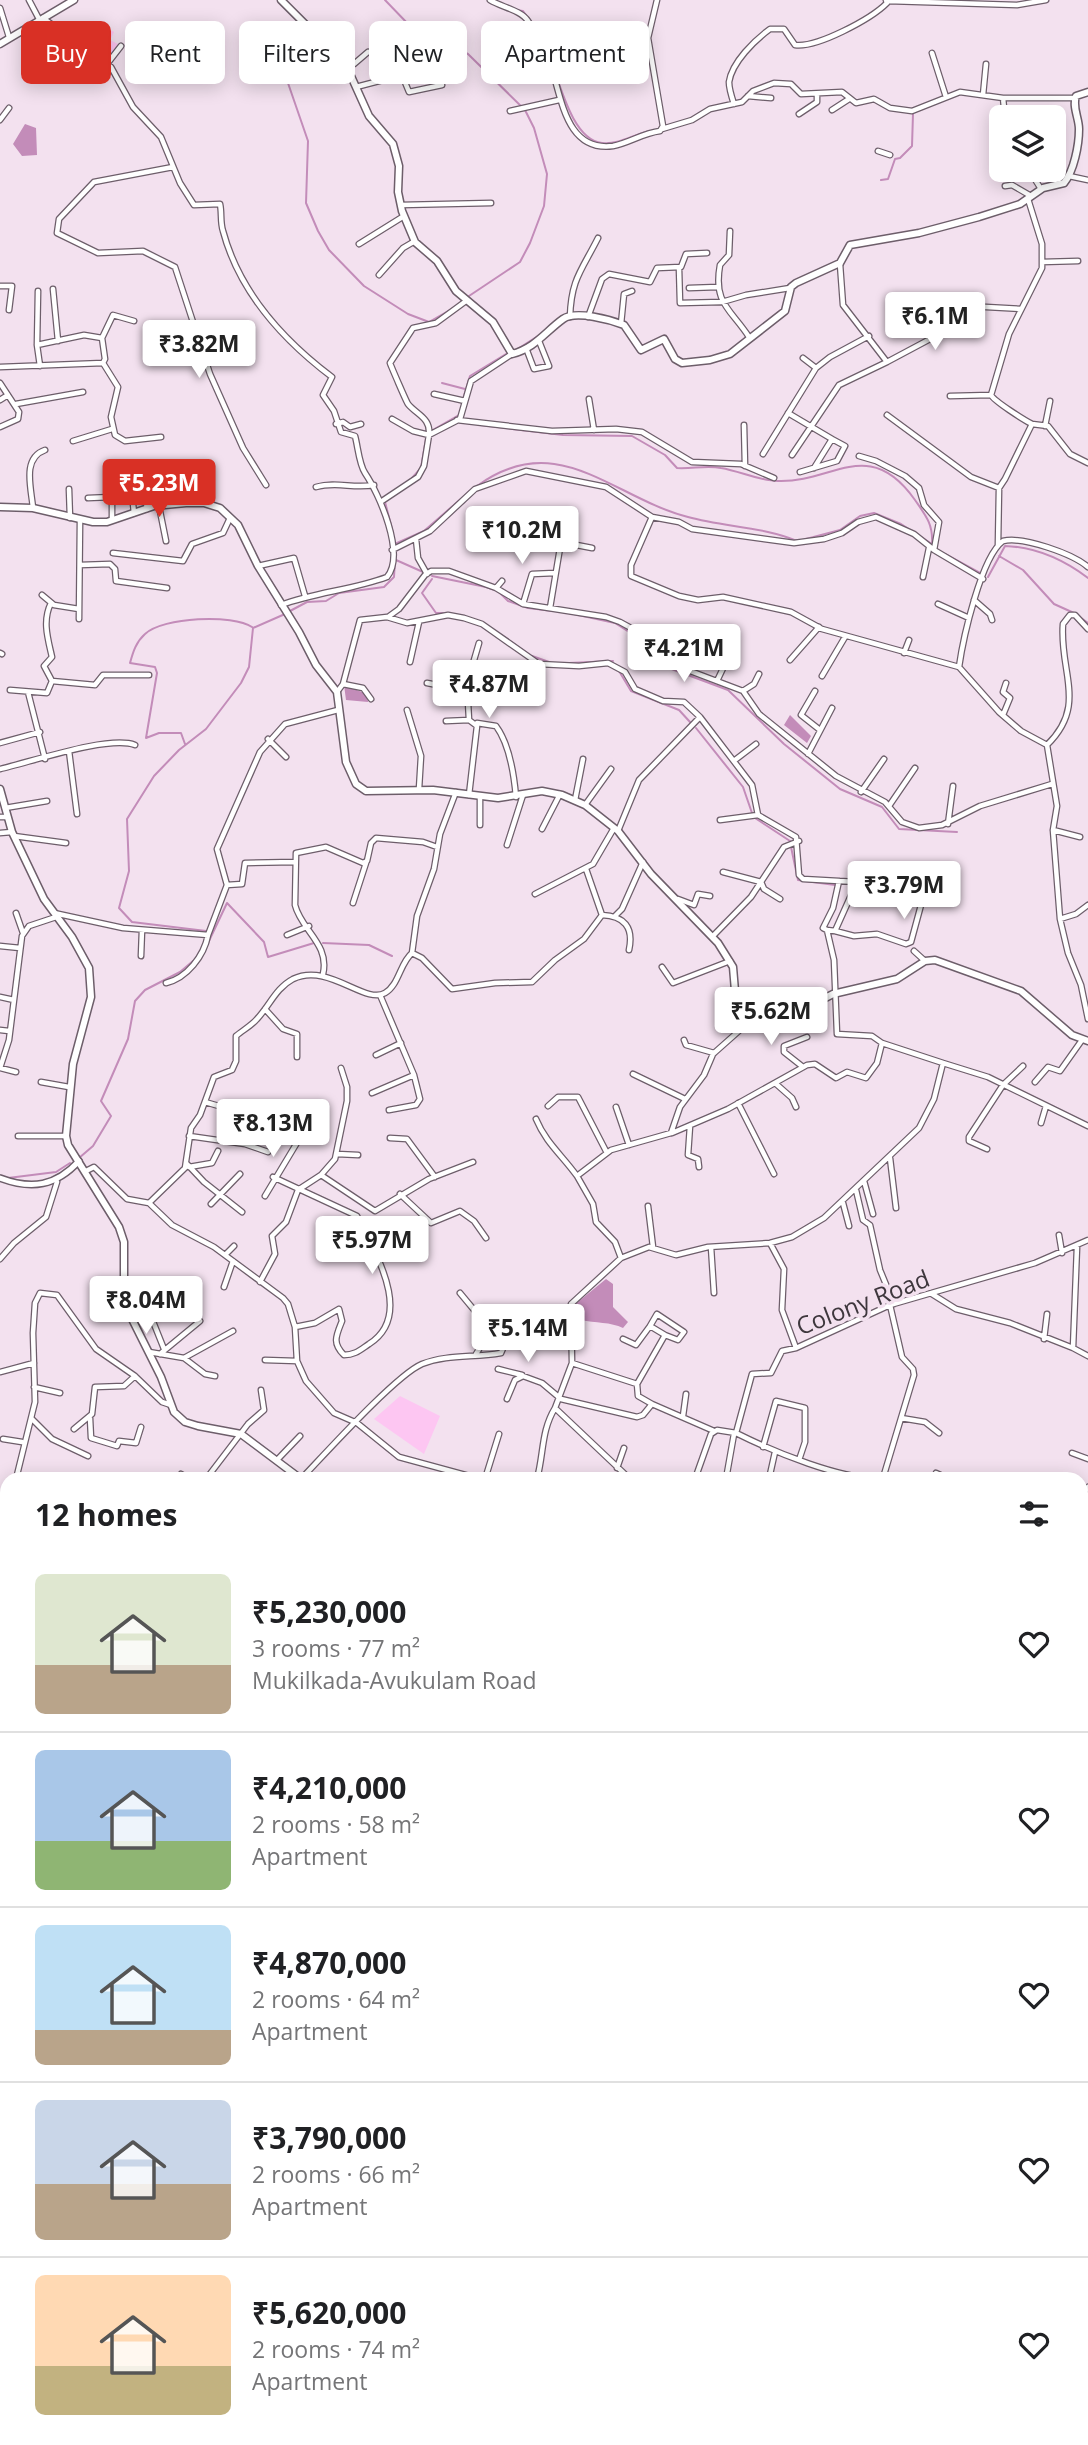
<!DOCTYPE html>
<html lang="en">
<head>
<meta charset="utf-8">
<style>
	:root { --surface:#fff; --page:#f2f2f2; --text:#202124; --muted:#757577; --line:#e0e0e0; --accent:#d93025 }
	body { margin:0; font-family:"Open Sans",sans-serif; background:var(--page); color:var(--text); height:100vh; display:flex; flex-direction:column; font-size:26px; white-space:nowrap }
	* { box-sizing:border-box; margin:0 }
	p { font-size:23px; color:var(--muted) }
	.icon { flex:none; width:38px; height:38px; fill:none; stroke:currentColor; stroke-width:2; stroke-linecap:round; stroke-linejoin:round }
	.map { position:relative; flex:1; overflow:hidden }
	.details { position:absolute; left:0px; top:1472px; width:1088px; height:975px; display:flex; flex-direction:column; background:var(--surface); border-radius:21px 21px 0 0; box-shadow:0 4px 18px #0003 }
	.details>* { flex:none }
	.top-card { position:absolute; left:21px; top:21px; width:700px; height:63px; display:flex; gap:14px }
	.tools { position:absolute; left:989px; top:105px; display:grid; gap:14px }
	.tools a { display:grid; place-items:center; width:77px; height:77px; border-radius:10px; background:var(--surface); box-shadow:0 4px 18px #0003; font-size:35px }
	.price { position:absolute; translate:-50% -60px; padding:0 16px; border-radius:7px; background:#fff; color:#222; font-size:23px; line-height:46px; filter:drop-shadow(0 2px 4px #0008) }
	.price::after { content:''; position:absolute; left:50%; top:42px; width:21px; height:16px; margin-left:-10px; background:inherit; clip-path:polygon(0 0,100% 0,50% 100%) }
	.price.active { background:var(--accent); color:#fff }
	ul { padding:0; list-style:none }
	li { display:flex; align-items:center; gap:21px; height:175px; padding:0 35px }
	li+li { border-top:2px solid var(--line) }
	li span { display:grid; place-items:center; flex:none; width:196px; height:140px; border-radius:10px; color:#555 }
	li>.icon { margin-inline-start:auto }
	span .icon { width:84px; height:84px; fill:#fffc; stroke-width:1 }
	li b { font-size:30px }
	h2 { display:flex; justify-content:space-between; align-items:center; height:84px; padding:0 35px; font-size:30px }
	.chip { padding:0 24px; border-radius:10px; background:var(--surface); box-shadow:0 4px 18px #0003; font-size:24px; line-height:63px }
	.chip.active { background:var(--accent); color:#fff }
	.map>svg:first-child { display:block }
	.green { fill:#fdc6f2 }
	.water { fill:#c38cb9 }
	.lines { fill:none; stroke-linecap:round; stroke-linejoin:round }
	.stream { stroke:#c38cb9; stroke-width:2 }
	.minor-casing { stroke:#6d5e6a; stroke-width:7 }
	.tertiary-casing { stroke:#6d5e6a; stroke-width:8 }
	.secondary-casing { stroke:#6d5e6a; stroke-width:9 }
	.minor { stroke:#fff; stroke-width:4.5 }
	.tertiary { stroke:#fff; stroke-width:5 }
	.secondary { stroke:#fff; stroke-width:6 }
	.labels { text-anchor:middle; stroke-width:7; stroke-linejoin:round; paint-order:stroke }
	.street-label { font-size:24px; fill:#3e373d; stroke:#f3e1ef }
</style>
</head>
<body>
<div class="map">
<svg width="1088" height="2445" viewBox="0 0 1088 2445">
	<rect width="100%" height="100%" fill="#f3e1ef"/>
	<path class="green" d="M107 28 114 32 110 40 118 44 109 57 94 50Z
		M400 1396 440 1416 424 1454 374 1419Z"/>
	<path class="water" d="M25 124 36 128 37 155 22 156 13 144Z
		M344 685 367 694 368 702 346 700Z
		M790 715 811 736 807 743 784 725Z
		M606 1279 613 1284V1307L628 1322 623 1328C611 1322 595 1323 581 1320L573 1306Z"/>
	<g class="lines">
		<path class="stream" d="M385 0 410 26 468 54 525 110 534 128 547 174 544 206 530 243 520 262 466 298
			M515 10 523 11 537 30
			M274 30 279 57 308 141 306 203 318 231 329 250 364 286 408 314 429 322 450 310
			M539 33C556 59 566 139 602 143 619 145 634 134 650 131
			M536 79 552 76
			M881 180 888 179 895 159 900 158 912 146 913 114
			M516 350 538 336
			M442 383 465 389
			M464 396 470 376 506 354
			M480 425 563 435 632 436 665 455 677 468C692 469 707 465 721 468 740 471 759 481 778 481 833 483 869 435 915 500 926 516 933 524 932 543
			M431 431 459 415
			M412 478 421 468 426 439
			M477 486C558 427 613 498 688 517 724 527 765 527 797 541
			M385 502 393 533
			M806 539 840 530 860 516 874 513 901 524 932 544
			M397 543 424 531 470 491
			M945 554 980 573
			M999 556 1023 570 1054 604 1074 613
			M396 560 423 572
			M432 576 486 587 498 591 508 601 528 608 553 611
			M988 577 1005 546C1036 547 1064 560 1088 578
			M432 579 422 593 436 613H443
			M290 611 307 602 326 601 339 593 384 587 394 577 395 560
			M569 613 615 623 637 637 669 668 728 690 784 744 840 789 882 807 899 829 957 832
			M1078 616 1088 623
			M500 634 527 653
			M532 656 549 662
			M569 663 613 661
			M619 671 631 691 679 710 690 722
			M696 728 743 787 752 813
			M185 744 181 733H159L146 738 157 673 155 667 130 663C133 652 136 642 145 634 163 617 233 614 252 627
			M755 818 790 841
			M791 847 798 880 835 885
			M206 931 132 922 119 908 129 871 127 819 154 776 179 750 206 729 241 683 249 667 253 628 285 614
			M208 943 227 903 264 942 268 957 314 943
			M323 943 369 945 392 956
			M79 1158 93 1146 111 1116 101 1101 128 1039 135 1001 145 990 180 972 193 961
			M8 1178 56 1172 70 1163
			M617 1474 621 1479
			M1082 1503 1088 1493
			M1082 1590 1088 1583
			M0 1692 7 1689
			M0 1783H5L7 1776"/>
		<g class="minor-casing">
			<path id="minor" d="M29 0 39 19
				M490 0C501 7 521 10 528 21 538 36 546 52 552 70 562 100 567 152 613 146 629 143 643 133 660 131L663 126 648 38 657 0
				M888 1 1017 5 1046 0
				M0 8 9 37
				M43 18 111 67 133 107 161 137 180 183 194 205 220 204C222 213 220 222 223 231 239 291 283 340 332 377L323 395 334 411 341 432 355 436C358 447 359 464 365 473 379 494 406 554 387 577 352 590 316 592 281 605
				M932 53 946 97
				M107 64 121 46
				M346 65 354 64 368 52
				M356 87 402 75 409 92 442 85
				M983 95 986 64
				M748 96 771 98
				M1003 98 1005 117
				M734 104C732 98 729 89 729 82 732 62 755 40 770 29H784L795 45C817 48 871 19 887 3L886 0
				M832 110 849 99
				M510 111 559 100
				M799 114 817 102V95
				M0 120 9 108
				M662 129 692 120 710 109 742 102 753 91 774 83 791 84 801 94 842 92 856 103 874 99 890 108 912 111 960 92 1003 98H1075
				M878 151 890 155
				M173 167 94 182 59 219 57 233 98 253 143 251 175 267 210 374 243 448 266 485
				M1029 170 1041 189
				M1069 176 1088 180
				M1005 186 1012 185 1031 196
				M401 205 491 203
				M730 231 729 255 720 265C713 304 731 309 749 337
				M359 244 404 216
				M1042 262 1078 261
				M679 268 680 303 722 302 746 295 790 288
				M379 275 403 248 415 241
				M0 286H12L9 310
				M689 288 718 287
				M53 289 58 341
				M38 291 37 345 40 366
				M968 306 1021 309
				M570 317C571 279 582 270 598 238
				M588 317 602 279 609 274 650 282 657 268 681 267 686 254 707 253
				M621 324 624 294 632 291
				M102 338 113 315 134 321
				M37 345 84 335 102 338 105 359 103 363 118 387 111 417 115 435 125 441 161 437
				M526 348 534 369 549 366 539 341
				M803 358 816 368
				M887 362 932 338 923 318
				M0 367 103 363
				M0 383 19 412 18 419 0 427
				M434 394 465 401
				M950 396 991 395
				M589 399 594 430
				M0 400 8 395
				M16 404 83 392
				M788 413 832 439 814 468
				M887 415 971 477 999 488 1005 479 1032 424C1024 420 994 401 991 395L1009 334 1042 268V244L1028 199
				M392 419 413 431 429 435C431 418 417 415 408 404 406 401 391 366 390 363L413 328 436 323 466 301
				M457 420 552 431 616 429 642 432 692 462 741 464 774 478
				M336 424 343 422 350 427 361 424
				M1032 424 1048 426 1070 454 1088 463
				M744 425 745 466
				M1045 426 1050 401
				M73 441 112 429
				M763 454 816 368 830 357 869 336
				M792 455 839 385 887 362 843 305 840 264
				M800 472 837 461 845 446 832 439
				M130 476 134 513
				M142 476 147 509
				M316 487C337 481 353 489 374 485
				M69 489 70 518
				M88 498 112 497V520
				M382 501 418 477 424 466 429 435 460 419 471 381 512 354
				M159 506 166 541
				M33 508C31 487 22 458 45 450
				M652 517 631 565V576L679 596 698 600 723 597 791 612 822 629 959 667 999 712 1021 731 1047 745 1057 806 1053 830 1060 919 1068 953 1081 985 1088 1019
				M416 539 418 558 427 574
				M998 545 999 488
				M392 550 430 531 475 489 526 471 606 487 652 517 679 522 692 529 794 543 824 539 842 533 858 522 876 517 914 534 934 550 939 522 924 505 919 488 905 476 876 461 859 456
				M934 550 983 579
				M113 553 183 561 192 544 223 533 230 518
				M80 565 110 564 115 569 116 581 167 588
				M258 566 294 558 305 596
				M923 577 929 548
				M496 588 502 581
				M42 595 54 605 79 609
				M974 600 990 614 992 620
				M51 603C42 621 48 639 52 657L44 666 52 681
				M523 604 532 574 555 573
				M938 604 969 618
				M550 608 561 542 592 548
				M388 617 399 609 425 575 431 571H449L496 588 523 604 606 617 620 622 642 634 677 666 743 691 759 714 836 776 885 802 902 822 919 828 942 825 980 806 1052 784
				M79 619 80 520
				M0 653 2 654
				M904 653 909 640
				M790 660 819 627
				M410 662 419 622
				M959 667C963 639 981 557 1003 541 1023 536 1073 554 1088 567
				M822 676 845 637
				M717 681 726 662
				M427 683 468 691
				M343 684 363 688 371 699
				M10 690 47 693 52 681 95 685 103 675H149
				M743 691 754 684 759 674
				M815 691 801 715 820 730
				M28 692 45 759
				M337 692 343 684 360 620 387 617 407 623 448 615 464 618 482 624 539 664 579 666 608 663 625 672 635 689 663 701 684 702 700 717 752 785 758 815 796 837 799 875 803 879 857 882 835 931 827 930 834 960 837 1034 872 1036 882 1043 943 1063 934 1099 919 1128 824 1218 792 1237 770 1243 708 1247 676 1255 649 1247 621 1258 571 1304 572 1363 555 1408 630 1479
				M407 710 421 756 419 789
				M1003 715 1010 698 1003 692 1006 683
				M446 721 469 720
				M477 723 496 726C510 745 514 774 516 797
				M268 739 286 757
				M0 743 40 732
				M1047 745C1088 705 1059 672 1063 624L1070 615H1075L1088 629
				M69 751 77 814
				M808 754 832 708
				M735 760 756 744
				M0 769C31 762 109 735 135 745
				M861 792 884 759
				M469 795 477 726 469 720 467 684 479 643
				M480 797V825
				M575 800 583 759
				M585 805 611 769
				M889 806 915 768
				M5 808 47 801
				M0 817H8
				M720 820 758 815
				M948 824 953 786
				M542 829 560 794
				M1053 830 1080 837
				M618 831 639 780 700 717
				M0 833 12 832
				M14 836 66 843
				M507 845 523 795
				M586 869 602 915
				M723 872 761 882 764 889 780 899
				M227 885 242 884 245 863 295 862
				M535 894 593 864 614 828
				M678 899 694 905 698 894 710 896
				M353 903 366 863
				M16 913 23 933
				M54 913 123 928 208 935 227 885 217 849 260 752 285 724 338 710
				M615 916 622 909 643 862
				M1060 919 1076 914 1088 905
				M827 930 823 928 833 908 839 881
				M835 931 854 936 877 934 906 944 911 942 924 894 857 882
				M287 935 309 926
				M712 937 751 897 784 847 799 841
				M0 946 20 948
				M914 951 925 961
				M412 953 422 958 452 989 495 983 532 982 555 960 584 939 602 915C624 916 634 927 629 950
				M141 956 142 930
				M662 967 673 983 730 961
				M323 974C330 944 301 930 295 905L296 853 326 847 363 863 367 861 371 843 376 838 423 842 437 847
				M166 983C187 978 204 956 208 935
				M380 995 414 1075 420 1099 416 1105 389 1110
				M0 997 14 1000
				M265 1009 283 1029 297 1034V1057
				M0 1030 9 1031
				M684 1040 686 1045 714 1053
				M376 1055 401 1043
				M943 1063 988 1077 1088 1126
				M803 1067 784 1052V1046L807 1037
				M16 1072 0 1068 9 1040 22 936 29 926 56 917
				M633 1074 685 1099
				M41 1082 69 1087
				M1035 1082 1048 1067 1060 1071 1082 1040
				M775 1083 792 1098 796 1107
				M372 1093 414 1075
				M205 1102 243 1113 257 1108 300 1123
				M738 1103 774 1174
				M548 1106 558 1097H578L607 1153
				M616 1107 629 1145
				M536 1119C546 1143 562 1155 577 1176
				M1041 1123 1046 1106
				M690 1126 688 1155 698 1159 699 1167
				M672 1133 728 1109 807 1065 815 1064 836 1078 847 1072 866 1078 877 1063 882 1043
				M18 1136H66
				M189 1136 245 1144 268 1152
				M390 1138 407 1139 435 1177
				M987 1149 969 1141V1137L1003 1085 1023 1066
				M337 1154 358 1155
				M890 1158 896 1208
				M187 1164 204 1182 242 1212
				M189 1167 212 1163 218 1151
				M86 1171 94 1167 127 1199 149 1203
				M321 1175 375 1211 429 1179 473 1162
				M273 1177 357 1216C374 1251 415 1315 369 1344 360 1350 355 1355 344 1355 332 1343 336 1336 342 1321L339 1309 315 1323 295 1327
				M864 1181 873 1214
				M856 1190 863 1220 870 1225 880 1270 894 1304
				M400 1194 431 1223 460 1211 474 1221 486 1238
				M265 1196 301 1136
				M149 1203 185 1168 191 1128 200 1115 214 1077 232 1070 236 1061V1036C243 1030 251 1026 257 1019 270 1005 276 988 293 979 328 962 365 1005 385 993 399 985 400 963 412 953L417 916 434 869 440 834 456 792
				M149 1203 172 1225 214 1247 283 1298 288 1304 295 1327 297 1361 306 1381 334 1413 357 1423 399 1457 480 1479
				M843 1203 849 1226
				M211 1204 240 1174
				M648 1206 653 1247
				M1059 1235 1062 1253
				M770 1243 784 1269 782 1310 796 1348
				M711 1247 714 1293
				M225 1255 234 1246
				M621 1258 615 1242 596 1222 593 1204 577 1176 611 1150 671 1133 680 1107 704 1075 713 1054 740 1030 735 1001 737 994
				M0 1259 14 1243 46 1217 57 1182
				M260 1282 275 1254 272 1236 286 1222 298 1190 321 1175 335 1159 347 1101V1087L341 1068
				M224 1287 233 1261
				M932 1294 956 1309 1010 1323 1073 1348 1077 1247
				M150 1314 164 1349
				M623 1339 636 1345 650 1326
				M1044 1339 1047 1314
				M1073 1348 1088 1356
				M149 1352 184 1358 233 1331
				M160 1354 200 1321
				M476 1354 491 1330
				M184 1358 205 1374 215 1376
				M265 1360 297 1361
				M572 1363 637 1384
				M498 1369 522 1375
				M0 1372 34 1363
				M34 1387 60 1393
				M507 1399 515 1380 523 1376 542 1383 561 1399 637 1417 643 1415 652 1404 638 1396 637 1384 665 1335 678 1340 684 1332 657 1314 650 1326 665 1335
				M652 1404 714 1431
				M683 1416 686 1394
				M90 1418 91 1438 117 1446 119 1441 136 1443 141 1427
				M901 1418 925 1422 939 1433
				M32 1419 52 1439 88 1456
				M74 1429 92 1414 95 1387 124 1386 135 1376
				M736 1433C770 1450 845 1482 883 1478L914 1375 913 1369 902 1357 890 1305
				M3 1439 22 1442
				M763 1447 776 1401 805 1408V1442L799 1460
				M1072 1453 1088 1459
				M277 1460 300 1436
				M617 1468 624 1448
				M936 1473 949 1479
				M181 1474 190 1479
				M16 1479 35 1402 33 1333 35 1303 40 1293 57 1295 96 1349 135 1376 162 1402 171 1405
				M206 1479 248 1424 264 1410 261 1390
				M301 1479C324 1455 396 1375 422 1364 448 1354 474 1358 501 1353L504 1346 460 1293
				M485 1479 499 1434
				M537 1479C544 1453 541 1431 555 1408
				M695 1479 711 1434 717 1430 736 1433 752 1374 771 1373 782 1351 796 1348 890 1305 1035 1263 1088 1240
				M726 1479 734 1434
				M769 1479 775 1452
				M1082 1495 1088 1487
				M0 1504H7
				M0 1527 7 1528
				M0 1592 7 1593
				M1082 1607 1088 1599
				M7 1617 4 1645 7 1660
				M0 1681 7 1678
				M1082 1685 1086 1690V1699
				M1082 1752 1088 1756
				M0 1787 7 1786
				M1082 1837 1088 1843
				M0 1880 7 1861
				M1082 1909 1088 1911
				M0 1928H1
				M1082 1958 1088 1957
				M0 2022 7 2024
				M1082 2038 1088 2037
				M1082 2079 1088 2080
				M0 2089 7 2085
				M0 2091 7 2101
				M1082 2159 1088 2139
				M1082 2167 1088 2169
				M1082 2204 1088 2207
				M133 2440 139 2445
				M262 2440 265 2445
				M465 2440 466 2445
				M718 2440 749 2444 748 2440
				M822 2440 823 2445
				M1020 2440V2445
				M148 2445 156 2440
				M168 2445V2440
				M637 2445 638 2440"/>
		</g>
		<g class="tertiary-casing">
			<path id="tertiary" d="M0 1178C32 1190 56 1186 79 1161
				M1082 1749 1088 1730"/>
		</g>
		<g class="secondary-casing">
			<path id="secondary" d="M281 0 346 65 369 116 393 144 399 166 398 192 402 211 415 242 437 261 456 291 493 322 512 354C535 348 545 332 563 319 576 310 611 320 624 325L641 350 664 339 675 359 682 363 710 360 730 354 785 311 791 287 796 283 840 263 850 245 919 233 979 217 1020 204 1043 188 1064 183C1074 171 1079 145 1079 129 1079 118 1072 107 1076 96L1088 92
				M0 44 74 0
				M0 507 33 508 93 522H107L154 506 186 503H204L220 508 238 525 258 566 299 632 316 665 337 692 346 762 356 784 366 791 433 790 498 798 542 791 562 795 585 805 618 831 651 874 718 943 733 967 735 991 755 1003 775 1008 808 1007 833 994 897 979 925 961 935 960 1021 991 1072 1035 1088 1041
				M0 789 12 832 44 899 72 937 89 968 91 997 73 1064 66 1136 68 1145 119 1227 124 1242V1278L132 1319 161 1377 174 1412 185 1422 198 1426 241 1434 301 1479
				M884 2440 889 2445"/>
		</g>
		<use href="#minor" class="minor"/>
		<use href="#tertiary" class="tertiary"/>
		<use href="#secondary" class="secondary"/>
	</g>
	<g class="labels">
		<g class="street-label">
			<text transform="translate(863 1303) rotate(-21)" y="8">Colony Road</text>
		</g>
	</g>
</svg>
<div class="tools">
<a><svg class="icon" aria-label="layers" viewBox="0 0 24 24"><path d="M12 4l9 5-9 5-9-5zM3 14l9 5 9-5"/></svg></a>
</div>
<b class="price" style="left:935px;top:352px">₹6.1M</b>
<b class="price" style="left:199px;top:380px">₹3.82M</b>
<b class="price active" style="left:159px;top:519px">₹5.23M</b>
<b class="price" style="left:522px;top:566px">₹10.2M</b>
<b class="price" style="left:684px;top:684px">₹4.21M</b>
<b class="price" style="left:489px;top:720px">₹4.87M</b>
<b class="price" style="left:904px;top:921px">₹3.79M</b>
<b class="price" style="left:771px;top:1047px">₹5.62M</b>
<b class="price" style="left:273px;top:1159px">₹8.13M</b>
<b class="price" style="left:372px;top:1276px">₹5.97M</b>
<b class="price" style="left:146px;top:1336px">₹8.04M</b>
<b class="price" style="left:528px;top:1364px">₹5.14M</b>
<div class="top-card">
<a class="chip active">Buy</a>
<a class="chip">Rent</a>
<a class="chip">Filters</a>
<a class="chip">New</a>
<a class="chip">Apartment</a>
</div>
<section class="details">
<h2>12 homes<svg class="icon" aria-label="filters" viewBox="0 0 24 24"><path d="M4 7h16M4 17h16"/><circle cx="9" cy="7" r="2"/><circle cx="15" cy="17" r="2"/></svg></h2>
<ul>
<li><span style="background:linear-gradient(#dfe7d0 65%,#b9a48a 0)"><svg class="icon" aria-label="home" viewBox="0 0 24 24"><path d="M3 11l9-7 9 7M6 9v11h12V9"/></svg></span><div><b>₹5,230,000</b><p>3 rooms · 77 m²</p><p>Mukilkada-Avukulam Road</p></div><svg class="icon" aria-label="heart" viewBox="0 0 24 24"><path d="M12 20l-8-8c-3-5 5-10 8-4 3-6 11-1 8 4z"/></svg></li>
<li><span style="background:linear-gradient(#a9c7e8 65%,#8fb573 0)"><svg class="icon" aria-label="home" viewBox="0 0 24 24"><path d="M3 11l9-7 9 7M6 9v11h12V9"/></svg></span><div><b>₹4,210,000</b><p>2 rooms · 58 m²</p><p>Apartment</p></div><svg class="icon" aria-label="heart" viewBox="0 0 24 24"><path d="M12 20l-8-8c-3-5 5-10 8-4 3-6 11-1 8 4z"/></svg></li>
<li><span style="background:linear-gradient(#bfe0f5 75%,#b9a48a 0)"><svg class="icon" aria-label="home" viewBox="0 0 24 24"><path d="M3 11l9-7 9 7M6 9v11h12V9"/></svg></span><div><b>₹4,870,000</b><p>2 rooms · 64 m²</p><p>Apartment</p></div><svg class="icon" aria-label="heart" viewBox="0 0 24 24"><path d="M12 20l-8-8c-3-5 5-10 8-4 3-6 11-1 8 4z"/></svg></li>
<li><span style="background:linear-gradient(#c9d6e8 60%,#b9a48a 0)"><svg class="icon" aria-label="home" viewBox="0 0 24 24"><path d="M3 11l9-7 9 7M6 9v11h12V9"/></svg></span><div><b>₹3,790,000</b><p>2 rooms · 66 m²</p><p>Apartment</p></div><svg class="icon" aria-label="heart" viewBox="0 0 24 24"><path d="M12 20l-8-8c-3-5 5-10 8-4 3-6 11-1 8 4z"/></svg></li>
<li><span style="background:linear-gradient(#ffd9b3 65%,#c2b280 0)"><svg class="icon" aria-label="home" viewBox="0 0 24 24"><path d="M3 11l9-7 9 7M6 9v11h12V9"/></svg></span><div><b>₹5,620,000</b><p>2 rooms · 74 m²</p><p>Apartment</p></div><svg class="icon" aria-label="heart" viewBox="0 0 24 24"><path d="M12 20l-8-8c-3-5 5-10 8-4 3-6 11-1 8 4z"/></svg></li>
</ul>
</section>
</div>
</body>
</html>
